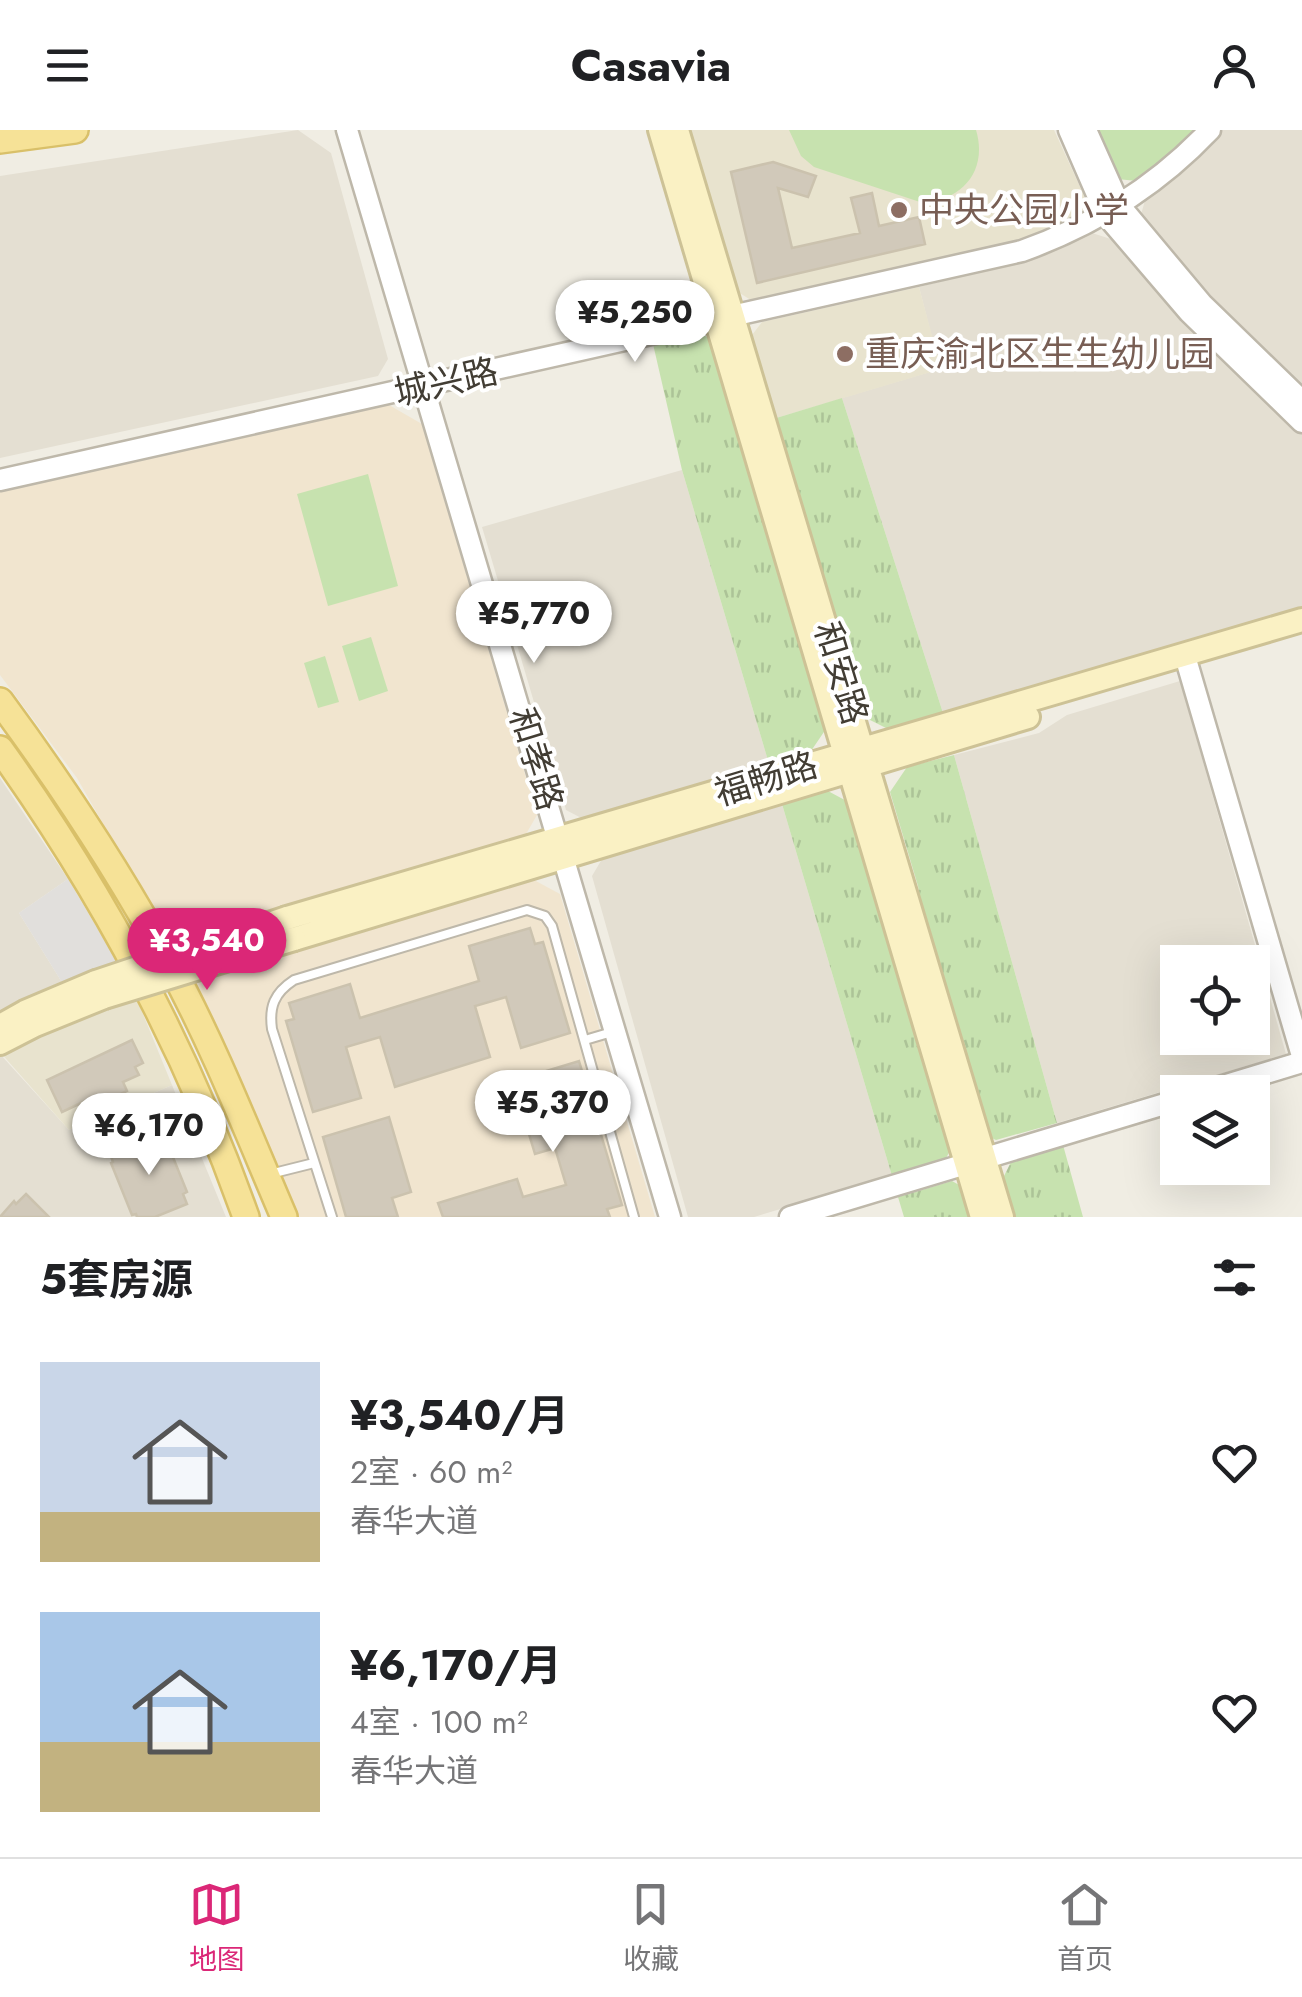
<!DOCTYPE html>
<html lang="zh">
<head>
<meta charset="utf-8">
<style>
	:root { --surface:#fff; --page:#f2f2f2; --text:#202124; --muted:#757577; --line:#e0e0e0; --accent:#db2777 }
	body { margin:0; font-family:Jost,"Noto Sans SC",sans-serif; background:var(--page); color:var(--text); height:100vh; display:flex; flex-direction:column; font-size:38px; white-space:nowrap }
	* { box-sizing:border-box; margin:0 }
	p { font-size:32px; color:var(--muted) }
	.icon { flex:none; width:55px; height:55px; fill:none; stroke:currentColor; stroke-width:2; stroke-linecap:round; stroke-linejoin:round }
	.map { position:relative; height:1087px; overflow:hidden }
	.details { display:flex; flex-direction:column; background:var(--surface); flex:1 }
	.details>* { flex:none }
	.controls { position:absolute; left:1160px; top:815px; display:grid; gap:20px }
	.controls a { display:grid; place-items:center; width:110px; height:110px; border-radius:0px; background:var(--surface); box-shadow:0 10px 40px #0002; font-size:50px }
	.price { position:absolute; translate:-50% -85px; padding:0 22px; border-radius:35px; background:#fff; color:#222; font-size:32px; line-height:65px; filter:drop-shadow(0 2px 5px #0008) }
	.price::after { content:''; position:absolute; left:50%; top:60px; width:30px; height:22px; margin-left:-15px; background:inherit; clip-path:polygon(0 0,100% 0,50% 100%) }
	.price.active { background:var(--accent); color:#fff }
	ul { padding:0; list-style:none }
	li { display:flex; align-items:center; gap:30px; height:250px; padding:0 40px }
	li span { display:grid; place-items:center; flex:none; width:280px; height:200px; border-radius:0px; color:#555 }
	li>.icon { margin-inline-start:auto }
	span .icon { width:120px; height:120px; fill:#fffc; stroke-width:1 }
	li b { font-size:42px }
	h2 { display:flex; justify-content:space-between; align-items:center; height:120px; padding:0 40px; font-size:42px }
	header { display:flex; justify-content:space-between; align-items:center; height:130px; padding:0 40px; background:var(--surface); font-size:45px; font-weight:700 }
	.tabs { display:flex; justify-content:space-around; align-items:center; height:140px; border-top:2px solid var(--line); background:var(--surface); font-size:28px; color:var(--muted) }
	.tabs a { display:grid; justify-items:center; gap:5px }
	.tabs .active { color:var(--accent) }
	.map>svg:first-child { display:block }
	.residential { fill:#e4dfd2; fill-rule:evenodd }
	.commercial { fill:#f1e5cf }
	.education { fill:#e8e3ce }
	.green { fill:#c7e2af }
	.park { fill:url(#park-tufts) }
	.parking { fill:#e1dfdc }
	.building { fill:#d1c9ba; stroke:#cbc2ae; stroke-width:2.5 }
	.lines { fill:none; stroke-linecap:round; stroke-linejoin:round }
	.service-casing { stroke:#beb8aa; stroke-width:12 }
	.tertiary-casing { stroke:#beb8aa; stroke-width:25 }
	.secondary-casing { stroke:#cdc296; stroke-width:28 }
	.primary-casing { stroke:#d9c069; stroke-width:30 }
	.service { stroke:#fff; stroke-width:8 }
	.tertiary { stroke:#fff; stroke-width:20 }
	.secondary { stroke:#faf1c4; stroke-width:22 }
	.primary { stroke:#f6e297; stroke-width:25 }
	.secondary-bridge-casing { stroke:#cdc296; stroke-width:28; stroke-linecap:butt }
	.secondary-bridge { stroke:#faf1c4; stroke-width:22 }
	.education-dot { fill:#8d6e63; stroke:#fff; stroke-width:4 }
	.labels { text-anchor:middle; stroke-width:8; stroke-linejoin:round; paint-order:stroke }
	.education-label { font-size:35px; fill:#785e54; stroke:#fff; text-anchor:start }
	.street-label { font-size:35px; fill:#423d34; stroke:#fff }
</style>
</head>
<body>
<header><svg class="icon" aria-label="menu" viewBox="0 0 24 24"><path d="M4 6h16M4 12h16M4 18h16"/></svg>Casavia<svg class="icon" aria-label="person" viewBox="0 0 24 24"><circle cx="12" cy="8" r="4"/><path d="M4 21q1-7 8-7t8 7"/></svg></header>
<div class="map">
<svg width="1302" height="1087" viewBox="0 0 1302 1087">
	<defs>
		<pattern id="park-tufts" width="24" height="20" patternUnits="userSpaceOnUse" patternTransform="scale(2.5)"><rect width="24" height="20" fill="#c7e2af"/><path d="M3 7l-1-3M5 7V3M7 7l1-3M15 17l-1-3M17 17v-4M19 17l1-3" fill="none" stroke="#acc397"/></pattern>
	</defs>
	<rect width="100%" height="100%" fill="#f0ede3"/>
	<path class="residential" d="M298 0 331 23 388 229 378 246 0 328V46Z
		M1223 0H1302V259L1207 168 1140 88 1146 67 1173 49Z
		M1092 103 1114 110 1185 190 1302 303V479L943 583 842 268 940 239 919 157 1026 130Z
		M682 340 769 634 587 691 566 680 482 397Z
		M1180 551 1286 924 1057 993 954 625 1039 603 1067 585ZM1178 832H1252V908H1178Z
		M0 648 68 749 19 783 63 854 0 883Z
		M782 674 892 1046 754 1087H688L592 746 605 724Z
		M0 924 69 1000 172 955 226 1087H0Z"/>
	<path class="commercial" d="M389 275 422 294 537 685 522 711 171 813 77 648 0 545V362Z
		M534 750 560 764 655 1087H298L193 853Z"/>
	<path class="education" d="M689 0H1054L1087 72 1081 87 1017 112 754 172 738 162Z
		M919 157 941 239 773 289 749 209 762 192Z
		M136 867 172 955 69 1000 0 922 37 903Z"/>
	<path class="green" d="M789 0H976C988 40 963 70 923 73L814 37 801 26Z
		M1094 0H1195L1137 51 1117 49Z
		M368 344 398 456 328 476 297 364Z
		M371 507 388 561 359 571 342 516Z
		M325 526 339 572 318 578 304 533Z"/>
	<path class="park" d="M702 204 718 214 828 596 811 621 769 634 682 340 653 214Z
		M842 268 943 583 888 599 864 587 773 289Z
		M954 625 1057 993 996 1010 985 1005 927 805 918 756 890 662 907 637Z
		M828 661 854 675 953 1015 945 1030 892 1046 782 674Z
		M1063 1015 1083 1087H1011L1001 1052 1011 1032Z
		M952 1051 968 1060 976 1087H904L898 1067Z"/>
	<path class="parking" d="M68 749 118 833 63 854 19 783Z"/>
	<path class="building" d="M773 32 816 46 808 67 778 58 792 118 860 103 851 68 872 63 879 96 919 87 925 114 757 153 731 42Z
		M530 798 535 814 543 812 570 903 521 918 506 867 475 876 490 927 395 957 380 907 346 917 361 968 313 982 286 891 294 889 289 873 350 854 360 888 479 851 469 816Z
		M132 910 143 933 135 937 139 945 123 952 127 961 102 973 98 965 62 982 47 950Z
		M579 931 622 1075 607 1079 610 1087H443L438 1073 517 1049 523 1067 566 1055 555 1018 535 1024 513 951Z
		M389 987 411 1062 392 1068 398 1087H346L323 1007Z
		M159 1000 163 1012 166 1010 187 1062 183 1064 187 1074 155 1087H137L136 1084 132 1085 111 1033 113 1032 109 1021 123 1015 127 1022 147 1014 144 1006Z
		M26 1064 49 1087H0L14 1071 16 1074Z"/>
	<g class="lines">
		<g class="service-casing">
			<path id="service" d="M585 910 612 902
				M270 1044 314 1033
				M332 1087 272 899C269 877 274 863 294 850L527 780 545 786 552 796 634 1087"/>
		</g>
		<g class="tertiary-casing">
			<path id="tertiary" d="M347 0 670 1087
				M1069 0 1106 85 1189 182 1302 292
				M1086 0 1120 76 1202 174 1302 271
				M0 350 1022 121C1095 95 1157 56 1210 0
				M1185 526 1302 926
				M1203 962 1302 932
				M790 1087 1178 970"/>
		</g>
		<g class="secondary-casing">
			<path id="secondary" d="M660 0 982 1087
				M677 0 1002 1087
				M287 788 1302 490
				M294 809 1028 587
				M0 896 25 882 96 852
				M0 913 35 895 104 867"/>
		</g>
		<g class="primary-casing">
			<path id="primary" d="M0 10 75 0
				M0 571C62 655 120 743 170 835 214 916 248 1003 284 1087
				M0 619C103 763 187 920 246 1087"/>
		</g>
		<use href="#service" class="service"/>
		<use href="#tertiary" class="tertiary"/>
		<use href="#secondary" class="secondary"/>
		<use href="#primary" class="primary"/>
		<g class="secondary-bridge-casing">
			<path id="secondary-bridge" d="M96 852 287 788
				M104 867 294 809"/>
		</g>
		<use href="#secondary-bridge" class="secondary-bridge"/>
	</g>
	<g class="education-dot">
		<circle cx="899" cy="80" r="10"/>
		<circle cx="845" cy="224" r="10"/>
	</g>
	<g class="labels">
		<g class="education-label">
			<text x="919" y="92">中央公园小学</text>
			<text x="865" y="236">重庆渝北区生生幼儿园</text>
		</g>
		<g class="street-label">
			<text transform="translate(446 252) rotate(-13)" y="12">城兴路</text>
			<text transform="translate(841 543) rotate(73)" y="12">和安路</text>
			<text transform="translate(536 629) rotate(73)" y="12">和孝路</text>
			<text transform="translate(766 649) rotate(-17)" y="12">福畅路</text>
		</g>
	</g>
</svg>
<div class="controls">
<a><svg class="icon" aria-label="locate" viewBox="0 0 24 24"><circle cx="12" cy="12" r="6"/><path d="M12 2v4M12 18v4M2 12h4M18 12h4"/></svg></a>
<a><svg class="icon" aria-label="layers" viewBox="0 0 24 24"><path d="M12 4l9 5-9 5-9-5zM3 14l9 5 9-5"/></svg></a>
</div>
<b class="price" style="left:635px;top:235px">¥5,250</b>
<b class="price" style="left:534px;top:536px">¥5,770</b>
<b class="price active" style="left:207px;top:863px">¥3,540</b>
<b class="price" style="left:553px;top:1025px">¥5,370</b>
<b class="price" style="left:149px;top:1048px">¥6,170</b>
</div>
<section class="details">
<h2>5套房源<svg class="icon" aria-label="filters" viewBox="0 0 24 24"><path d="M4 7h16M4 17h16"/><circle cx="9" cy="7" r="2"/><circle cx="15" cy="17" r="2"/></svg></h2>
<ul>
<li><span style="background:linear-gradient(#c9d6e8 75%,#c2b280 0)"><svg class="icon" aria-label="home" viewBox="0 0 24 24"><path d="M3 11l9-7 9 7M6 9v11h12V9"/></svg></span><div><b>¥3,540/月</b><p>2室 · 60 m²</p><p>春华大道</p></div><svg class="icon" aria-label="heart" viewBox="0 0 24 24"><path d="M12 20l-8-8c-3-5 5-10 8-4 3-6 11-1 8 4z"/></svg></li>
<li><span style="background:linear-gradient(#a9c7e8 65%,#c2b280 0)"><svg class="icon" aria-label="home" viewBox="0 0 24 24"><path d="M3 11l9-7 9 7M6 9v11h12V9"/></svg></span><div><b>¥6,170/月</b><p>4室 · 100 m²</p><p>春华大道</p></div><svg class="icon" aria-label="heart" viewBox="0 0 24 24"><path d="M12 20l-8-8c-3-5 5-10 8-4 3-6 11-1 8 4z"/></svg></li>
</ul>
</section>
<nav class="tabs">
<a class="active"><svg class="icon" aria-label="map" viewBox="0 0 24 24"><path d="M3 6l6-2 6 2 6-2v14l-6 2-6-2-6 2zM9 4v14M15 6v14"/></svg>地图</a>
<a><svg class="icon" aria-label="saved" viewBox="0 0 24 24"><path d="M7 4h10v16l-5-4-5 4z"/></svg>收藏</a>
<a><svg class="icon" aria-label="home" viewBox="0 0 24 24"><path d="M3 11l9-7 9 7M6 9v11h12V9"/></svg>首页</a>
</nav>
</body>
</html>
